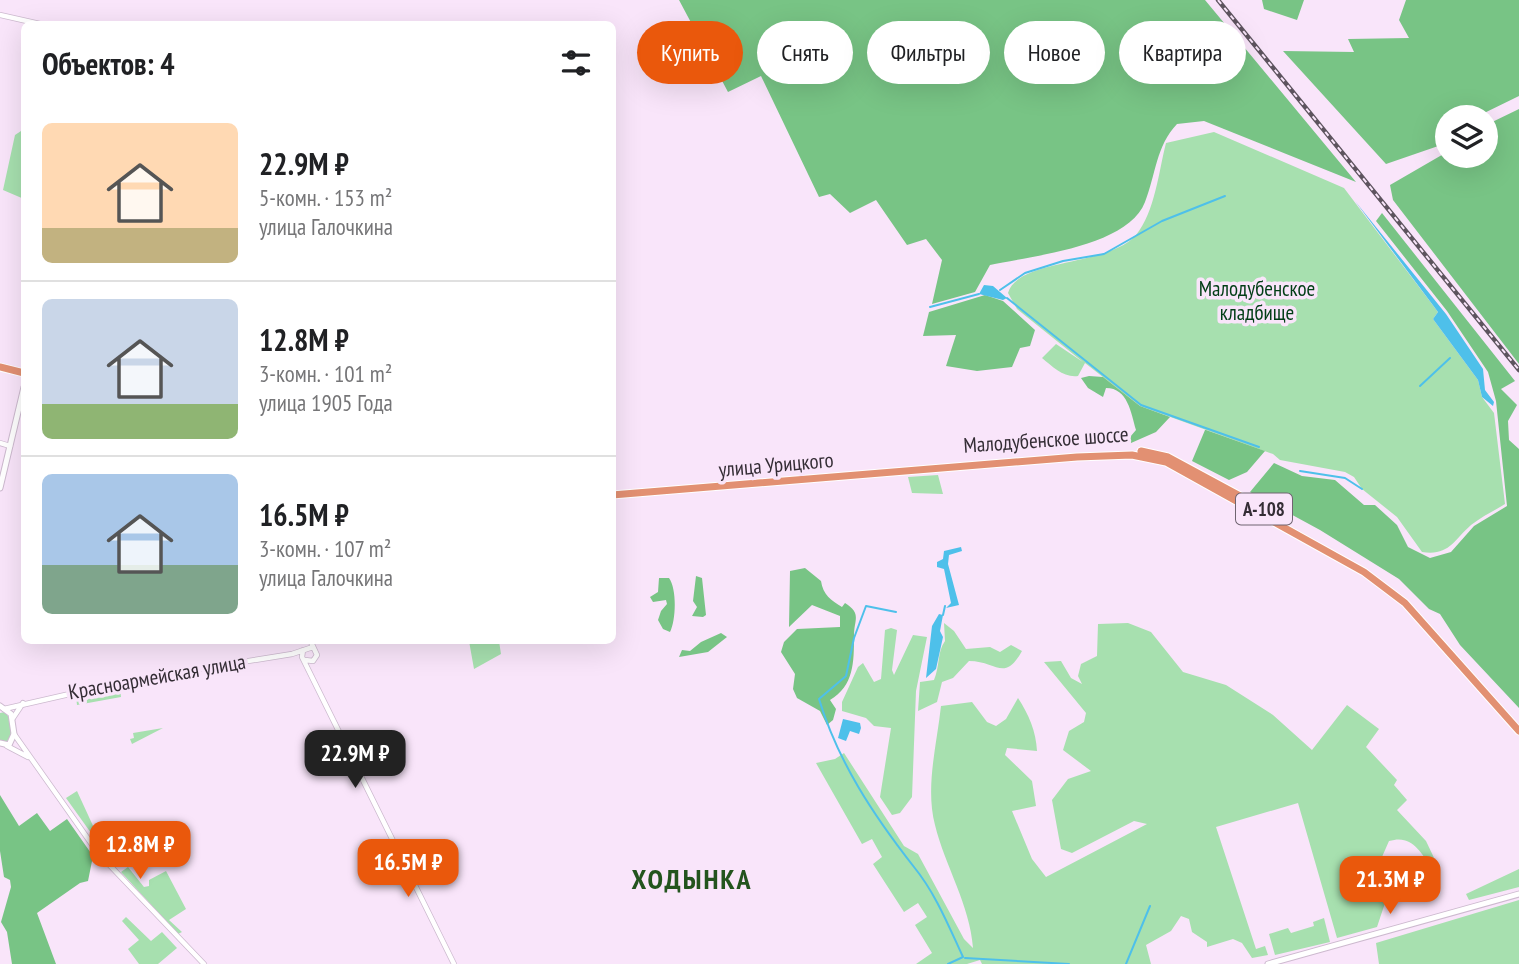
<!DOCTYPE html>
<html lang="ru">
<head>
<meta charset="utf-8">
<style>
	:root { --surface:#fff; --page:#f2f2f2; --text:#202124; --muted:#757577; --line:#e0e0e0; --accent:#ea580c }
	body { margin:0; font-family:"PT Sans Narrow",sans-serif; background:var(--page); color:var(--text); height:100vh; display:flex; flex-direction:column; font-size:26px; white-space:nowrap }
	* { box-sizing:border-box; margin:0 }
	p { font-size:23px; color:var(--muted) }
	.icon { flex:none; width:38px; height:38px; fill:none; stroke:currentColor; stroke-width:2; stroke-linecap:round; stroke-linejoin:round }
	.map { position:relative; flex:1; overflow:hidden }
	.details { position:absolute; left:21px; top:21px; width:595px; height:623px; display:flex; flex-direction:column; background:var(--surface); border-radius:10px; box-shadow:0 7px 28px #0002 }
	.details>* { flex:none }
	.hud { position:absolute; left:637px; top:21px; width:665px; height:63px; display:flex; gap:14px }
	.buttons { position:absolute; left:1435px; top:105px; display:grid; gap:14px }
	.buttons a { display:grid; place-items:center; width:63px; height:63px; border-radius:50%; background:var(--surface); box-shadow:0 7px 28px #0002; font-size:35px }
	.price { position:absolute; translate:-50% -60px; padding:0 16px; border-radius:14px; background:var(--accent); color:#fff; font-size:23px; line-height:46px; filter:drop-shadow(0 2px 4px #0008) }
	.price::after { content:''; position:absolute; left:50%; top:42px; width:21px; height:16px; margin-left:-10px; background:inherit; clip-path:polygon(0 0,100% 0,50% 100%) }
	.price.active { background:#222; color:#fff }
	ul { padding:0; list-style:none }
	li { display:flex; align-items:center; gap:21px; height:175px; padding:0 21px }
	li+li { border-top:2px solid var(--line) }
	li span { display:grid; place-items:center; flex:none; width:196px; height:140px; border-radius:10px; color:#555 }
	li>.icon { margin-inline-start:auto }
	span .icon { width:84px; height:84px; fill:#fffc; stroke-width:1 }
	li b { font-size:30px }
	h2 { display:flex; justify-content:space-between; align-items:center; height:84px; padding:0 21px; font-size:30px }
	.tag { padding:0 24px; border-radius:32px; background:var(--surface); box-shadow:0 7px 28px #0002; font-size:24px; line-height:63px }
	.tag.active { background:var(--accent); color:#fff }
	.map>svg:first-child { display:block }
	.green { fill:#a7e0af }
	.forest { fill:#78c485 }
	.water { fill:#4ec0ea }
	.lines { fill:none; stroke-linecap:round; stroke-linejoin:round }
	.stream { stroke:#4ec0ea; stroke-width:2 }
	.tertiary-casing { stroke:#cdbacf; stroke-width:6 }
	.secondary-casing { stroke:#cdbacf; stroke-width:7 }
	.trunk-casing { stroke:#fff; stroke-width:9 }
	.tertiary { stroke:#fff; stroke-width:4.5 }
	.secondary { stroke:#fff; stroke-width:5 }
	.trunk { stroke:#e29072; stroke-width:7 }
	.rail-casing { stroke:#5e545f; stroke-width:4.5 }
	.rail { stroke:#f9e5fa; stroke-width:2; stroke-dasharray:5; stroke-linecap:butt }
	.labels { text-anchor:middle; stroke-width:7; stroke-linejoin:round; paint-order:stroke }
	.shield { fill:#f9e5fa; stroke:#6f6470; stroke-width:2 }
	.shield-label { font-size:19px; font-weight:bold; fill:#342d35 }
	.park-label { font-size:21px; fill:#013d15; stroke:#f9e5fa }
	.street-label { font-size:21px; fill:#342d35; stroke:#f9e5fa }
	.district-label { font-size:28px; font-weight:bold; letter-spacing:2px; fill:#23541e; stroke:#f9e5fa }
</style>
</head>
<body>
<div class="map">
<svg width="1519" height="964" viewBox="0 0 1519 964">
	<rect width="100%" height="100%" fill="#f9e5fa"/>
	<path class="green" d="M24 129V199L3 190 15 135Z
		M1214 132 1344 188 1438 312 1433 319 1478 380 1482 397 1494 413 1505 504C1494 511 1481 517 1471 525 1453 541 1449 556 1422 552L1397 517 1362 489 1354 477 1345 472 1280 460 1273 454 1140 406 1085 363 1078 376C1064 378 1053 367 1042 358L1056 344 1083 362 1017 309 1008 293C1018 258 1108 267 1136 235 1155 212 1159 170 1166 143Z
		M938 475 943 494 912 493 908 477Z
		M944 623 954 631 966 649 990 647 1000 652 1011 645 1022 651C1004 683 997 661 969 661L953 678 942 682 937 702 918 711 920 682 934 680C940 666 937 652 945 641Z
		M1128 623 1151 632 1183 672 1226 685 1273 715 1312 750 1347 705 1379 729 1366 747 1397 780 1394 785 1407 800 1397 810 1426 841 1436 862 1433 868C1419 851 1412 834 1389 841L1378 866 1386 900 1377 927 1337 938 1298 803 1216 827 1256 949 1265 946 1268 955 1252 958 1242 943 1233 939 1207 947V942L1192 932 1189 919 1181 916 1171 931 1146 945 1151 964H982L980 960 967 964H916L932 953 915 925 927 917 918 903 904 912 873 864 882 857 872 839 862 844 816 763 835 759 844 753 904 846 918 854 964 939 973 948C970 905 945 866 935 825 925 787 937 744 941 706L972 702 987 722 996 726 1006 719 1018 698C1029 715 1036 731 1037 751L1007 748 1005 755 1032 781 1036 806 1012 811 1032 859 1046 877 1147 824 1134 821 1072 853 1061 849 1052 800 1068 779 1091 771 1063 750 1069 731 1084 722 1086 713 1044 662 1061 661 1071 678 1082 684 1078 676 1081 664 1097 656 1098 624Z
		M891 628 897 630 892 670 894 675 913 635 927 637 916 691 912 797 900 813 892 815 880 797 891 728 874 726 866 718 842 711V702L858 667 863 663 874 682 881 679 885 630Z
		M469 641H499L501 654 474 669Z
		M120 688 121 697 77 705 76 696Z
		M5 712C12 719 14 736 6 743L0 741V713Z
		M163 728 132 744 130 739 134 738 133 733Z
		M77 791 106 854 66 798Z
		M128 867 144 887 149 886V880L166 871 186 909 169 920 182 932 178 934 121 872Z
		M1519 869V887L1469 900 1466 894Z
		M1519 900V964H1379L1376 943Z
		M126 917 151 941 162 932 177 948 158 964H139L128 949 139 940 122 921Z
		M1324 918 1330 942 1275 955 1269 934 1288 928 1291 933 1314 926 1313 922Z"/>
	<path class="forest" d="M679 0H1205L1356 182 1204 121 1177 124C1156 146 1156 174 1145 202 1128 247 1030 256 990 265L975 292 932 304 942 260 926 239 907 245 876 200 850 213 830 194 819 197 761 76 728 92Z
		M1262 0H1304L1297 20 1264 9Z
		M1406 0H1519V96L1476 117H1447V143L1386 164 1283 51 1354 52 1348 39 1409 38 1399 20Z
		M1519 109V364L1393 200 1390 185 1447 152V156H1486V125Z
		M1382 213 1515 381 1501 389 1517 405 1508 421 1509 440 1519 449V708L1460 645 1440 614 1429 609 1399 579 1320 530 1250 492 1274 463 1302 476 1335 480 1364 505H1375L1397 525 1408 547 1430 558 1451 552 1474 526 1507 506 1496 401 1488 372 1447 311 1376 221Z
		M985 295 1003 301 1035 330 1030 346 1020 348 1012 367 977 371 946 366 956 335 923 336 929 312Z
		M1089 376 1103 377 1140 406 1170 417 1156 432 1131 443 1130 437 1136 430C1131 413 1128 388 1106 388L1103 397 1088 388 1081 378Z
		M1205 430H1206L1265 451 1247 472 1229 480 1192 461Z
		M805 568 821 581C823 595 831 600 842 607L845 603C862 614 854 619 854 636 854 662 854 686 830 700L836 709 833 720 827 725 820 711 797 698 793 689 795 674 781 652 784 642 797 629 840 627V616L812 605 789 627 790 571Z
		M696 576 702 578 706 615 703 617 692 616 697 607 693 601Z
		M659 578H669C677 589 676 620 670 632L663 629 658 620 661 611 667 604 666 600 653 602 650 597 658 592Z
		M721 633 727 637 708 652 679 657 682 650 690 651 701 642Z
		M0 795 19 826 37 813 50 831 67 819 93 856 88 881 80 883 37 913 56 964H12L7 932 1 922 11 887 10 880 4 877 0 851Z"/>
	<path class="water" d="M1355 201 1446 314 1483 369 1485 390 1494 402 1493 406 1482 397 1478 380 1433 319 1438 312Z
		M984 285 993 286 1007 298 1003 300 979 294Z
		M961 547 962 551 949 555 948 564 959 605 946 608 951 603 944 569 937 567V562L943 559 944 551Z
		M939 614 943 615 940 631 943 637 936 669 926 678 932 626Z
		M843 719 860 723 861 728 859 734 850 731 846 741 838 738Z"/>
	<g class="lines">
		<path class="stream" d="M1000 290 1025 273 1063 261 1104 254 1162 221 1225 196
			M1007 298 1141 405 1259 447
			M930 307 979 294
			M1420 386 1450 358
			M1300 471 1345 478 1362 489
			M896 612 866 606 854 638 846 676 819 699C838 762 874 816 914 867 936 894 949 927 963 957L948 964
			M943 615 945 606
			M965 958 1069 964
			M1126 964 1150 906"/>
		<g class="tertiary-casing">
			<path id="tertiary" d="M0 15 40 24
				M0 443 10 446
				M303 650 302 657 454 964
				M305 660 313 661 317 655 310 640
				M4 709 131 680 292 654 313 647
				M13 718 23 703
				M14 734 98 853 204 964
				M7 746 28 757"/>
		</g>
		<g class="secondary-casing">
			<path id="secondary" d="M0 488 24 387
				M0 706 11 714 14 734 9 745 0 743
				M1268 964 1519 894"/>
		</g>
		<g class="trunk-casing">
			<path id="trunk" d="M0 367 24 373
				M1141 451 1168 457 1268 511
				M612 495 1077 457 1132 455 1166 462 1364 572 1405 603 1519 731"/>
		</g>
		<use href="#tertiary" class="tertiary"/>
		<use href="#secondary" class="secondary"/>
		<use href="#trunk" class="trunk"/>
		<g class="rail-casing">
			<path id="rail" d="M1218 0 1519 370"/>
		</g>
		<use href="#rail" class="rail"/>
	</g>
	<g class="labels">
		<rect class="shield" x="1236" y="493.5" width="56" height="31" rx="5"/>
		<g class="shield-label">
			<text x="1264" y="516">А-108</text>
		</g>
		<g class="park-label">
			<text x="1257" y="296">Малодубенское<tspan x="1257" dy="24">кладбище</tspan></text>
		</g>
		<g class="street-label">
			<text transform="translate(1046 440) rotate(-4)" y="7">Малодубенское шоссе</text>
			<text transform="translate(776 465) rotate(-5)" y="7">улица Урицкого</text>
			<text transform="translate(157 677) rotate(-10)" y="7">Красноармейская улица</text>
		</g>
		<g class="district-label">
			<text x="692" y="889">ХОДЫНКА</text>
		</g>
	</g>
</svg>
<div class="buttons">
<a><svg class="icon" aria-label="layers" viewBox="0 0 24 24"><path d="M12 4l9 5-9 5-9-5zM3 14l9 5 9-5"/></svg></a>
</div>
<b class="price active" style="left:355px;top:790px">22.9M ₽</b>
<b class="price" style="left:140px;top:881px">12.8M ₽</b>
<b class="price" style="left:408px;top:899px">16.5M ₽</b>
<b class="price" style="left:1390px;top:916px">21.3M ₽</b>
<div class="hud">
<a class="tag active">Купить</a>
<a class="tag">Снять</a>
<a class="tag">Фильтры</a>
<a class="tag">Новое</a>
<a class="tag">Квартира</a>
</div>
<section class="details">
<h2>Объектов: 4<svg class="icon" aria-label="filters" viewBox="0 0 24 24"><path d="M4 7h16M4 17h16"/><circle cx="9" cy="7" r="2"/><circle cx="15" cy="17" r="2"/></svg></h2>
<ul>
<li><span style="background:linear-gradient(#ffd9b3 75%,#c2b280 0)"><svg class="icon" aria-label="home" viewBox="0 0 24 24"><path d="M3 11l9-7 9 7M6 9v11h12V9"/></svg></span><div><b>22.9M ₽</b><p>5-комн. · 153 m²</p><p>улица Галочкина</p></div></li>
<li><span style="background:linear-gradient(#c9d6e8 75%,#8fb573 0)"><svg class="icon" aria-label="home" viewBox="0 0 24 24"><path d="M3 11l9-7 9 7M6 9v11h12V9"/></svg></span><div><b>12.8M ₽</b><p>3-комн. · 101 m²</p><p>улица 1905 Года</p></div></li>
<li><span style="background:linear-gradient(#a9c7e8 65%,#7fa58c 0)"><svg class="icon" aria-label="home" viewBox="0 0 24 24"><path d="M3 11l9-7 9 7M6 9v11h12V9"/></svg></span><div><b>16.5M ₽</b><p>3-комн. · 107 m²</p><p>улица Галочкина</p></div></li>
</ul>
</section>
</div>
</body>
</html>
